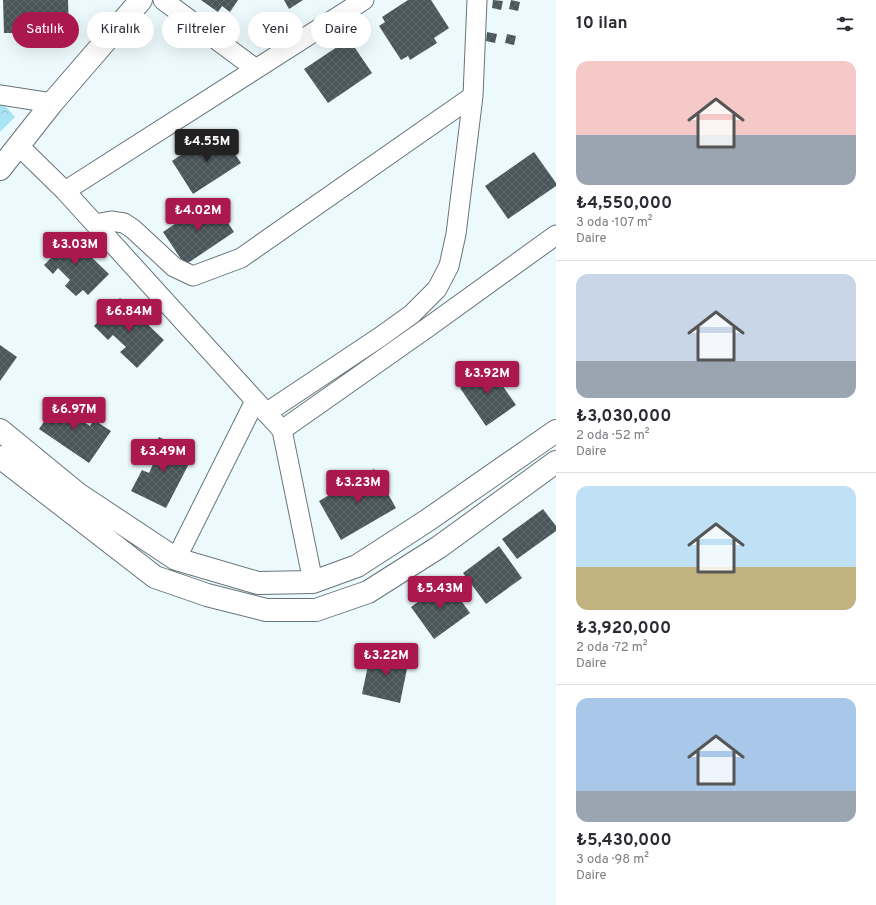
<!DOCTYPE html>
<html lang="tr">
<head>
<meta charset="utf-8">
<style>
	:root { --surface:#fff; --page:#f2f2f3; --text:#2b2b33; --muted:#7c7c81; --line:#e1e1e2; --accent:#ab184d }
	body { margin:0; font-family:Overpass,sans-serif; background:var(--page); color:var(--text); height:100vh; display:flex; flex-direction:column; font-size:15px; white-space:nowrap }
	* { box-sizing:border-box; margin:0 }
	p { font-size:13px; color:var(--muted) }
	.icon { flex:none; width:22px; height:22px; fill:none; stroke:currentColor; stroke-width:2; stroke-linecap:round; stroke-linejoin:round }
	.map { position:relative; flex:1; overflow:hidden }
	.panel { display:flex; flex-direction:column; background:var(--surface); width:320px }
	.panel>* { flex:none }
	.top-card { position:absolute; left:12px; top:12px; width:380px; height:36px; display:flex; gap:8px }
	.price { position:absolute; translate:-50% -34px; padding:0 9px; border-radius:4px; background:var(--accent); color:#fff; font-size:13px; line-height:26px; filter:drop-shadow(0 1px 2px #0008) }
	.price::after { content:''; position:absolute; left:50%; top:24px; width:12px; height:9px; margin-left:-6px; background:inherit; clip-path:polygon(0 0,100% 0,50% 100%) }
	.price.on { background:#222; color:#fff }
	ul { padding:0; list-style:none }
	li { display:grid; align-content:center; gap:8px; height:212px; padding:0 20px }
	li+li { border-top:1px solid var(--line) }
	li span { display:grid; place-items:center; height:124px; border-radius:12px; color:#555 }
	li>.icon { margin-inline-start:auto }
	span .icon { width:72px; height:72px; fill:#fffc; stroke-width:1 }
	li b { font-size:17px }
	h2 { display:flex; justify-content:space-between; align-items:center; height:48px; padding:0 20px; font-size:17px }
	.tag { padding:0 14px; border-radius:18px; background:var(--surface); box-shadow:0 4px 16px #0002; font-size:14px; line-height:36px }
	.tag.on { background:var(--accent); color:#fff }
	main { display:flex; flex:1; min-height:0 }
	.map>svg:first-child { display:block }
	.forest { fill:url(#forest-crowns) }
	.building { fill:url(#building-cross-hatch) }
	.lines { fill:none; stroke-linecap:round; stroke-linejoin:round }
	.minor-casing { stroke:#677377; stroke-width:21 }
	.tertiary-casing { stroke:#677377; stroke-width:24 }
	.minor { stroke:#fff; stroke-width:19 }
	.tertiary { stroke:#fff; stroke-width:22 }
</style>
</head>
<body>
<main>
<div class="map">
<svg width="556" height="905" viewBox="0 0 556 905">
	<defs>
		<pattern id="forest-crowns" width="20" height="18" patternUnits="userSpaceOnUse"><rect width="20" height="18" fill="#a8e4f5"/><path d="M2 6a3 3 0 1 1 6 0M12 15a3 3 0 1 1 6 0" fill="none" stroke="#90c4d2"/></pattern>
		<pattern id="building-cross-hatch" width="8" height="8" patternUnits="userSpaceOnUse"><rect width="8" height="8" fill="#4a5659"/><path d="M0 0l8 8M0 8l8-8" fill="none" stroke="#616b6d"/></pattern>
	</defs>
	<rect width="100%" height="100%" fill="#ecfafe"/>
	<path class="forest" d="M0 100 15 117 0 132Z"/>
	<path class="building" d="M3 0H68L69 31H59V37L16 39V33H4Z
		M201 0H238L230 12 222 6 218 12Z
		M284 0H303L289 9Z
		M408 0H431L449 28 434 38 437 43 410 60 408 56 401 60 379 26 385 22 382 17Z
		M493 0 503 1 501 10 492 8Z
		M511 0 520 2 518 11 509 9Z
		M487 32 497 34 495 43 486 41Z
		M507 34 516 36 514 45 505 43Z
		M349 39 372 73 328 103 304 69Z
		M219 130 241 163 193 194 172 161 189 149 193 155 208 145 204 140Z
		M534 152 556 183V186L508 219 485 186Z
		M212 199 234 232 185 265 163 232Z
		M65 232 109 274 88 295 83 290 76 296 65 286 70 280 58 268 53 274 44 265 51 258 45 253Z
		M120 298 164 340 137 368 120 352 126 347 113 335 108 340 94 326Z
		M0 345 17 357 0 381Z
		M474 367 480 375 490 368 516 405 486 426 460 388 470 381 465 373Z
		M61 397 80 410 76 417 90 426 94 420 111 431 89 463 39 429Z
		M159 437 194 454 166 508 131 491 142 470 149 473 156 458 150 455Z
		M374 469 396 508 341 540 319 501Z
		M543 509 556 526V531L517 559 502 539Z
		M499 546 522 578 486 604 463 573Z
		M447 581 470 613 434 639 411 607Z
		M371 651 409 659 400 703 362 694Z"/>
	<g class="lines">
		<g class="minor-casing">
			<path id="minor" d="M163 0 256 69
				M0 95 52 103
				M19 146 65 191 364 0
				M65 191 282 430 313 582
				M95 224 111 221 124 223 133 229 174 267 193 276 241 258 473 96
				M266 413 380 337 412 314 437 289 449 266 456 234 473 96 477 0
				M282 430 427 328 556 235
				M176 559 255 401"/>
		</g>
		<g class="tertiary-casing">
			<path id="tertiary" d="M0 169 52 103 141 0
				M0 430 78 494 176 559 258 583 313 582 357 566 428 520 556 431
				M0 457 155 577 207 595 266 610H316L368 592 439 547 556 462"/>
		</g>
		<use href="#minor" class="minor"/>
		<use href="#tertiary" class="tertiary"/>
	</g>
</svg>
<b class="price on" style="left:207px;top:163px">₺4.55M</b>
<b class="price" style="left:198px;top:232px">₺4.02M</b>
<b class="price" style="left:75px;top:266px">₺3.03M</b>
<b class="price" style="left:129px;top:333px">₺6.84M</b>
<b class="price" style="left:487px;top:395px">₺3.92M</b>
<b class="price" style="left:74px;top:431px">₺6.97M</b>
<b class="price" style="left:163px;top:473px">₺3.49M</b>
<b class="price" style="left:358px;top:504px">₺3.23M</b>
<b class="price" style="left:440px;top:610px">₺5.43M</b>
<b class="price" style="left:386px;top:677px">₺3.22M</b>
<div class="top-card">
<a class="tag on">Satılık</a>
<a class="tag">Kiralık</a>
<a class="tag">Filtreler</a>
<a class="tag">Yeni</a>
<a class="tag">Daire</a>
</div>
</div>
<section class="panel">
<h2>10 ilan<svg class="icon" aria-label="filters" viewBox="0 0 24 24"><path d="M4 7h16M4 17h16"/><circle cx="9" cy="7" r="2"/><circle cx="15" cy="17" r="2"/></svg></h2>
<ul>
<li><span style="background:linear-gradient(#f6c9c9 60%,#9aa5b1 0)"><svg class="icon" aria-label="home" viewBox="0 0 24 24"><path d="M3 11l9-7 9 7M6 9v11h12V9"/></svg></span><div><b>₺4,550,000</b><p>3 oda · 107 m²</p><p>Daire</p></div></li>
<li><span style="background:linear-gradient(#c9d6e8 70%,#9aa5b1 0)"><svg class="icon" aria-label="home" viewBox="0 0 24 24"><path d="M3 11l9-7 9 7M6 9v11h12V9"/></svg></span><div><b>₺3,030,000</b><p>2 oda · 52 m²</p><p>Daire</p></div></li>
<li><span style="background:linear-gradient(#bfe0f5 65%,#c2b280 0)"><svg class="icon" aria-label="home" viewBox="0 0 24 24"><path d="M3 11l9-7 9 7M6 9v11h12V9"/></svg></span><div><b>₺3,920,000</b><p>2 oda · 72 m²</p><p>Daire</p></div></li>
<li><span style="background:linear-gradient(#a9c7e8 75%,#9aa5b1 0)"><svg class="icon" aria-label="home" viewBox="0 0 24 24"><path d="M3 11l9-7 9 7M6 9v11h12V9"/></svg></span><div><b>₺5,430,000</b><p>3 oda · 98 m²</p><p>Daire</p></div></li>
</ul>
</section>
</main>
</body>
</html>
